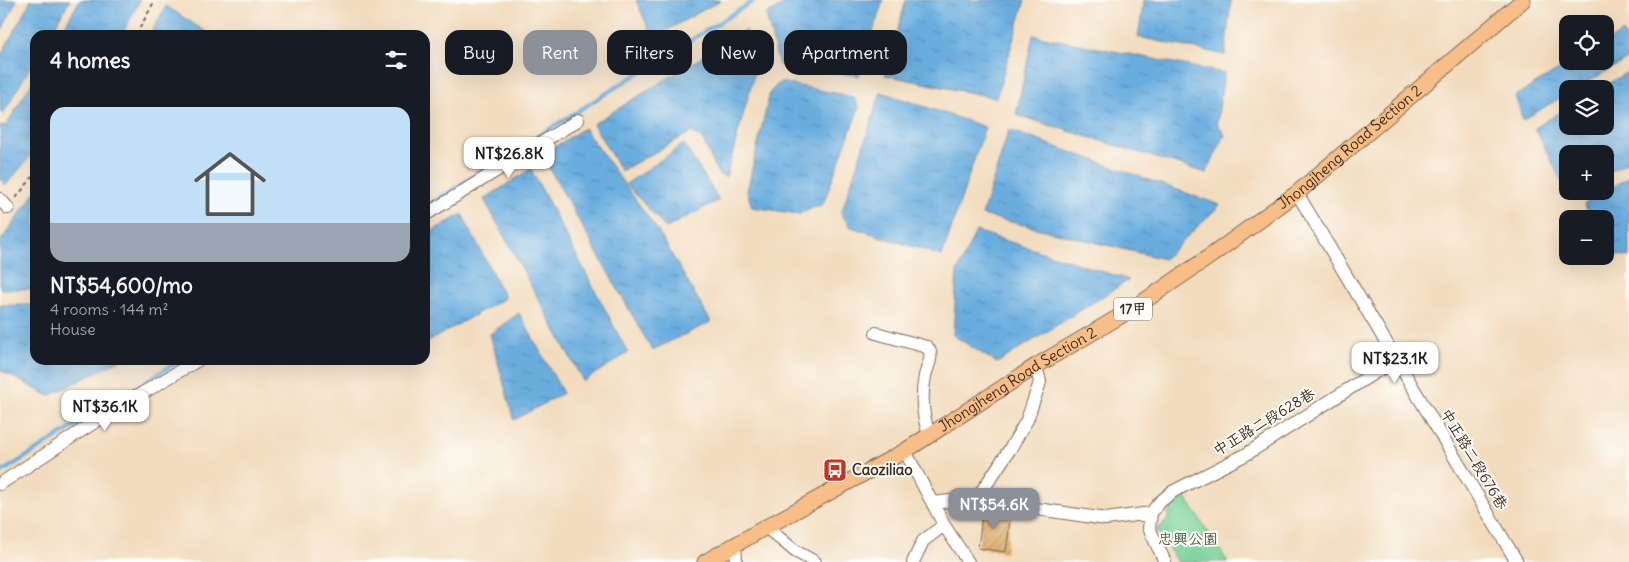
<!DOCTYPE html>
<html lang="en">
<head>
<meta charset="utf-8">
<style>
	:root { --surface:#171b24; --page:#242831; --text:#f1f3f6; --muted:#9ea1a6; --line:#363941; --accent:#8c9099 }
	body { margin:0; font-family:Delius,"LXGW WenKai TC",sans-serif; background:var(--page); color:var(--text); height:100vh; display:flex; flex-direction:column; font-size:19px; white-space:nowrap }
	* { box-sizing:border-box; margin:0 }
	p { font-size:16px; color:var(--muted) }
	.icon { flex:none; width:28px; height:28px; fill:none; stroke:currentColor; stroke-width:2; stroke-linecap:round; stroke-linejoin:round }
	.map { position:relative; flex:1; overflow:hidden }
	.side { position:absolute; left:30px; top:30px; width:400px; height:335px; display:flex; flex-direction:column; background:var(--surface); border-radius:15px; box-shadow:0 5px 20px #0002 }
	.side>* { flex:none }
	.guide { position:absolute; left:445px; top:30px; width:475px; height:45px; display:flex; gap:10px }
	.buttons { position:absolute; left:1559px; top:15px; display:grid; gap:10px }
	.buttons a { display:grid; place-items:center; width:55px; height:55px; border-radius:10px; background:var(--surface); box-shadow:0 5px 20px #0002; font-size:25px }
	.price { position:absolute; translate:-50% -42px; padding:0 11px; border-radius:10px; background:#fff; color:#222; font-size:16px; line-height:32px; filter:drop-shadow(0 1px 2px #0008) }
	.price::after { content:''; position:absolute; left:50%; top:30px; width:15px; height:11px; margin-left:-8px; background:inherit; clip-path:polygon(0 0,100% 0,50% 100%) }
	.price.selected { background:var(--accent); color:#fff }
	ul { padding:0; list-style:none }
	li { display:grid; align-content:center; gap:10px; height:265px; padding:0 20px }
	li+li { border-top:1px solid var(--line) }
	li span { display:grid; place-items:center; height:155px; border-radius:15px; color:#555 }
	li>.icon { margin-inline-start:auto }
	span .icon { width:90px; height:90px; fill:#fffc; stroke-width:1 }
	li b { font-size:21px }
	h2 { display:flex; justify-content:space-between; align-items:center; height:60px; padding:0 20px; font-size:21px }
	.chip { padding:0 18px; border-radius:15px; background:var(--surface); box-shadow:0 5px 20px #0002; font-size:18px; line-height:45px }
	.chip.selected { background:var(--accent); color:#fff }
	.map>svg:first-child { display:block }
	.park { fill:#76d198; stroke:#587e5b }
	.water { fill:url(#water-ripples); stroke:#526c7e }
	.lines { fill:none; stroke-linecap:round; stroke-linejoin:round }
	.stream { stroke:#69addf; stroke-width:4 }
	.building { fill:url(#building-hatch) }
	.minor-casing { stroke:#7b6856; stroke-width:14 }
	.major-casing { stroke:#7b6856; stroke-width:17 }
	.path { stroke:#7b6856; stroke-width:2; stroke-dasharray:4 4; stroke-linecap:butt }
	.minor { stroke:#fff; stroke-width:12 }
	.major { stroke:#f7be87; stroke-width:15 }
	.labels { text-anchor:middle; stroke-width:4; stroke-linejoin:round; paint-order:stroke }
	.shield { fill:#fdfcf7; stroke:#75695f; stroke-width:1 }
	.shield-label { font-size:14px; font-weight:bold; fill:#3b2a1e }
	.street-label { font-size:15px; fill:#3b2a1e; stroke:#fdfcf7 }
	.poi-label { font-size:15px; font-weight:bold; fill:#3b2a1e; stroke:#fdfcf7; text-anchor:start }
	.park-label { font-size:15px; fill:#4d5c43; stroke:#fdfcf7 }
</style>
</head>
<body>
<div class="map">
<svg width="1629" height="562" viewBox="0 0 1629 562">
	<defs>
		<pattern id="water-ripples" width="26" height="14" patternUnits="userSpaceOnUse" patternTransform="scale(1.25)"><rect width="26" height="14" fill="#69addf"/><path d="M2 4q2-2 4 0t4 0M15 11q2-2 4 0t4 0" fill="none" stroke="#588db4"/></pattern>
		<pattern id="building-hatch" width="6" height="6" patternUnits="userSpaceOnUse" patternTransform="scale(1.25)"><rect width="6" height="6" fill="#dca75e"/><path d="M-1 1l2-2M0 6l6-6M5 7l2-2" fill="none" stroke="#b4884d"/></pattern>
	</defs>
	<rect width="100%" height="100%" fill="#fdfcf7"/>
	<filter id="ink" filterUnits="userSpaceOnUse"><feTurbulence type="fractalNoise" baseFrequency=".02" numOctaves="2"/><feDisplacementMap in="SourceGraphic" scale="10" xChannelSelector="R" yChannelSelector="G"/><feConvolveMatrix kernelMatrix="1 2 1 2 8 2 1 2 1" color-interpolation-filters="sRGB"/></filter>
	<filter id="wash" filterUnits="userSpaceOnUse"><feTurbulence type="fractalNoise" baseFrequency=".0096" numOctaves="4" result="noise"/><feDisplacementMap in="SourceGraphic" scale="20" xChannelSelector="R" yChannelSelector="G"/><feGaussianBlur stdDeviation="1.12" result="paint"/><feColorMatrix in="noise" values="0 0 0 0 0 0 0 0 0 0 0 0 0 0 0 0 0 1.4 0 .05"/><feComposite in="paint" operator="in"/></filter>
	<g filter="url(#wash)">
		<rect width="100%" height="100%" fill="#f2dcbd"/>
		<path class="park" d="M1184 495 1228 562H1177L1157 529 1167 521 1170 509Z"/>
		<path class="water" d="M0 0H17L0 34Z
			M31 0H70L50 35H35V59L3 114 0 112V57Z
			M80 0H140L122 35H59Z
			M636 0H721L653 38Z
			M791 0H883L859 76 779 65 766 15Z
			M906 0H1025L996 98 885 75Z
			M1144 0H1231L1225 55 1138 37Z
			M166 6 211 35H150Z
			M746 30 757 64 726 177 718 174 703 140 691 132 621 171 593 124Z
			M1623 32 1629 44V58L1576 89H1568L1567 94 1523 120 1515 96 1574 61H1605V43Z
			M1033 35 1224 73 1217 123 1225 135 1206 173 1016 115Z
			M1629 71V161L1605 175V154H1568V191H1578L1569 196 1535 128 1567 108 1568 126H1605V89H1600Z
			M35 77V151L6 185 0 179V125L6 126Z
			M780 82 854 97 859 108 823 204 799 214 752 207 747 191 770 92Z
			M881 92 985 127 942 256 851 227 841 214Z
			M584 128 658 231 711 322 652 350 542 155Z
			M1009 130 1220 205 1164 259 982 215Z
			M684 144 719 200 666 228 626 184Z
			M531 169 628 353 583 381 484 199Z
			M1629 177V257L1610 253 1605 244V219H1592L1584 204Z
			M35 192V289H0V242Z
			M462 214 505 298 425 343V235Z
			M976 231 1129 280 997 363 953 335 957 272Z
			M0 305H35V360H120L49 396 0 370Z
			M519 313 563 393 514 420 490 334Z"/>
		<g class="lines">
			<path class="stream" d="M425 207 755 0
				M0 473 180 360"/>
		</g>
		<g id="blocks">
			<path class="building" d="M983 509 1011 513 1006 552 978 548Z"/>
		</g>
	</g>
	<g filter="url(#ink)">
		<use href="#blocks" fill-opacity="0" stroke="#7b6856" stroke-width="1"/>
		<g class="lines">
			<g class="minor-casing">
				<path id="minor" d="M1297 193 1517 562
					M0 199 8 208
					M425 215 578 120
					M876 333 927 347C935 355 927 366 925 376 921 396 922 415 929 434
					M905 451 944 525 968 562
					M0 484 104 416 198 360
					M976 500 1010 449 1027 420 1040 382 1036 366
					M933 503 958 500H976L1106 519 1151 513
					M766 527 795 551 815 562
					M735 544 736 562
					M913 562 923 541 944 525
					M1165 562 1149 528 1151 513 1160 502 1172 492 1245 455 1396 359"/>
			</g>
			<g class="major-casing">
				<g id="major">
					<path id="s1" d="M705 562 766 527 905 451 1036 366 1134 308 1212 255 1297 193 1523 0"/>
				</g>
			</g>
			<path class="path" d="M136 35 155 0
				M16 198 35 174"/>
			<use href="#minor" class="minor"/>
			<use href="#major" class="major"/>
		</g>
	</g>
	<defs>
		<g id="bus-square" transform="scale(1.25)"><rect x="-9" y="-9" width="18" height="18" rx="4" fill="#c8321e" stroke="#fdfcf7"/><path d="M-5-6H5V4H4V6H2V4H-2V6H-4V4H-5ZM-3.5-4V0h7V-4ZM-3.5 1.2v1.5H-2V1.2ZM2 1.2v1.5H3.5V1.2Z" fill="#fff"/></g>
	</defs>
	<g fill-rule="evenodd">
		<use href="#bus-square" x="835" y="470"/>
	</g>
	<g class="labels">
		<rect class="shield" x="1114" y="297.5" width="38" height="23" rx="4"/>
		<g class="shield-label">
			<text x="1133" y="314">17甲</text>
		</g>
		<g class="street-label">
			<text dy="5" stroke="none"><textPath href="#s1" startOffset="768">Jhongjheng Road Section 2</textPath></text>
			<text dy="5" stroke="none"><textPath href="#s1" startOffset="362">Jhongjheng Road Section 2</textPath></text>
			<text transform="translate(1264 422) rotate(-31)" y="5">中正路二段628巷</text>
			<text transform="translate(1474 459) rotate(59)" y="5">中正路二段676巷</text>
		</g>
		<g class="poi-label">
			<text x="852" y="475">Caoziliao</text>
		</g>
		<g class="park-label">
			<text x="1188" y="544">忠興公園</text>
		</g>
	</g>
</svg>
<div class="buttons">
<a><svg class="icon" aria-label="locate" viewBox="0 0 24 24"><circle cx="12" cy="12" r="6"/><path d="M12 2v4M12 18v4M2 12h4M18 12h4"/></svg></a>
<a><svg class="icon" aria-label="layers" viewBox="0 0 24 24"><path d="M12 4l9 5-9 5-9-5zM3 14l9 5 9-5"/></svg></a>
<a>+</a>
<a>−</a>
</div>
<b class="price" style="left:509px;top:179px">NT$26.8K</b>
<b class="price" style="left:1395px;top:384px">NT$23.1K</b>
<b class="price" style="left:105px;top:432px">NT$36.1K</b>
<b class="price selected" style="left:994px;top:530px">NT$54.6K</b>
<div class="guide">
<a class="chip">Buy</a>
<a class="chip selected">Rent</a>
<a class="chip">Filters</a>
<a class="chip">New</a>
<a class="chip">Apartment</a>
</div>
<section class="side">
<h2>4 homes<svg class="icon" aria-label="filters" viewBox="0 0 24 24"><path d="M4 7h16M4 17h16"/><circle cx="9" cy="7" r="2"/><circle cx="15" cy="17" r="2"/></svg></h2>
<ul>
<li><span style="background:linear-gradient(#bfe0f5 75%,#9aa5b1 0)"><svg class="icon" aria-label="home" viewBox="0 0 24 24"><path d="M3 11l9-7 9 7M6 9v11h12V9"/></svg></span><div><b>NT$54,600/mo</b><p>4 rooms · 144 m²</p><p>House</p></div></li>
</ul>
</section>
</div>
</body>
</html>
